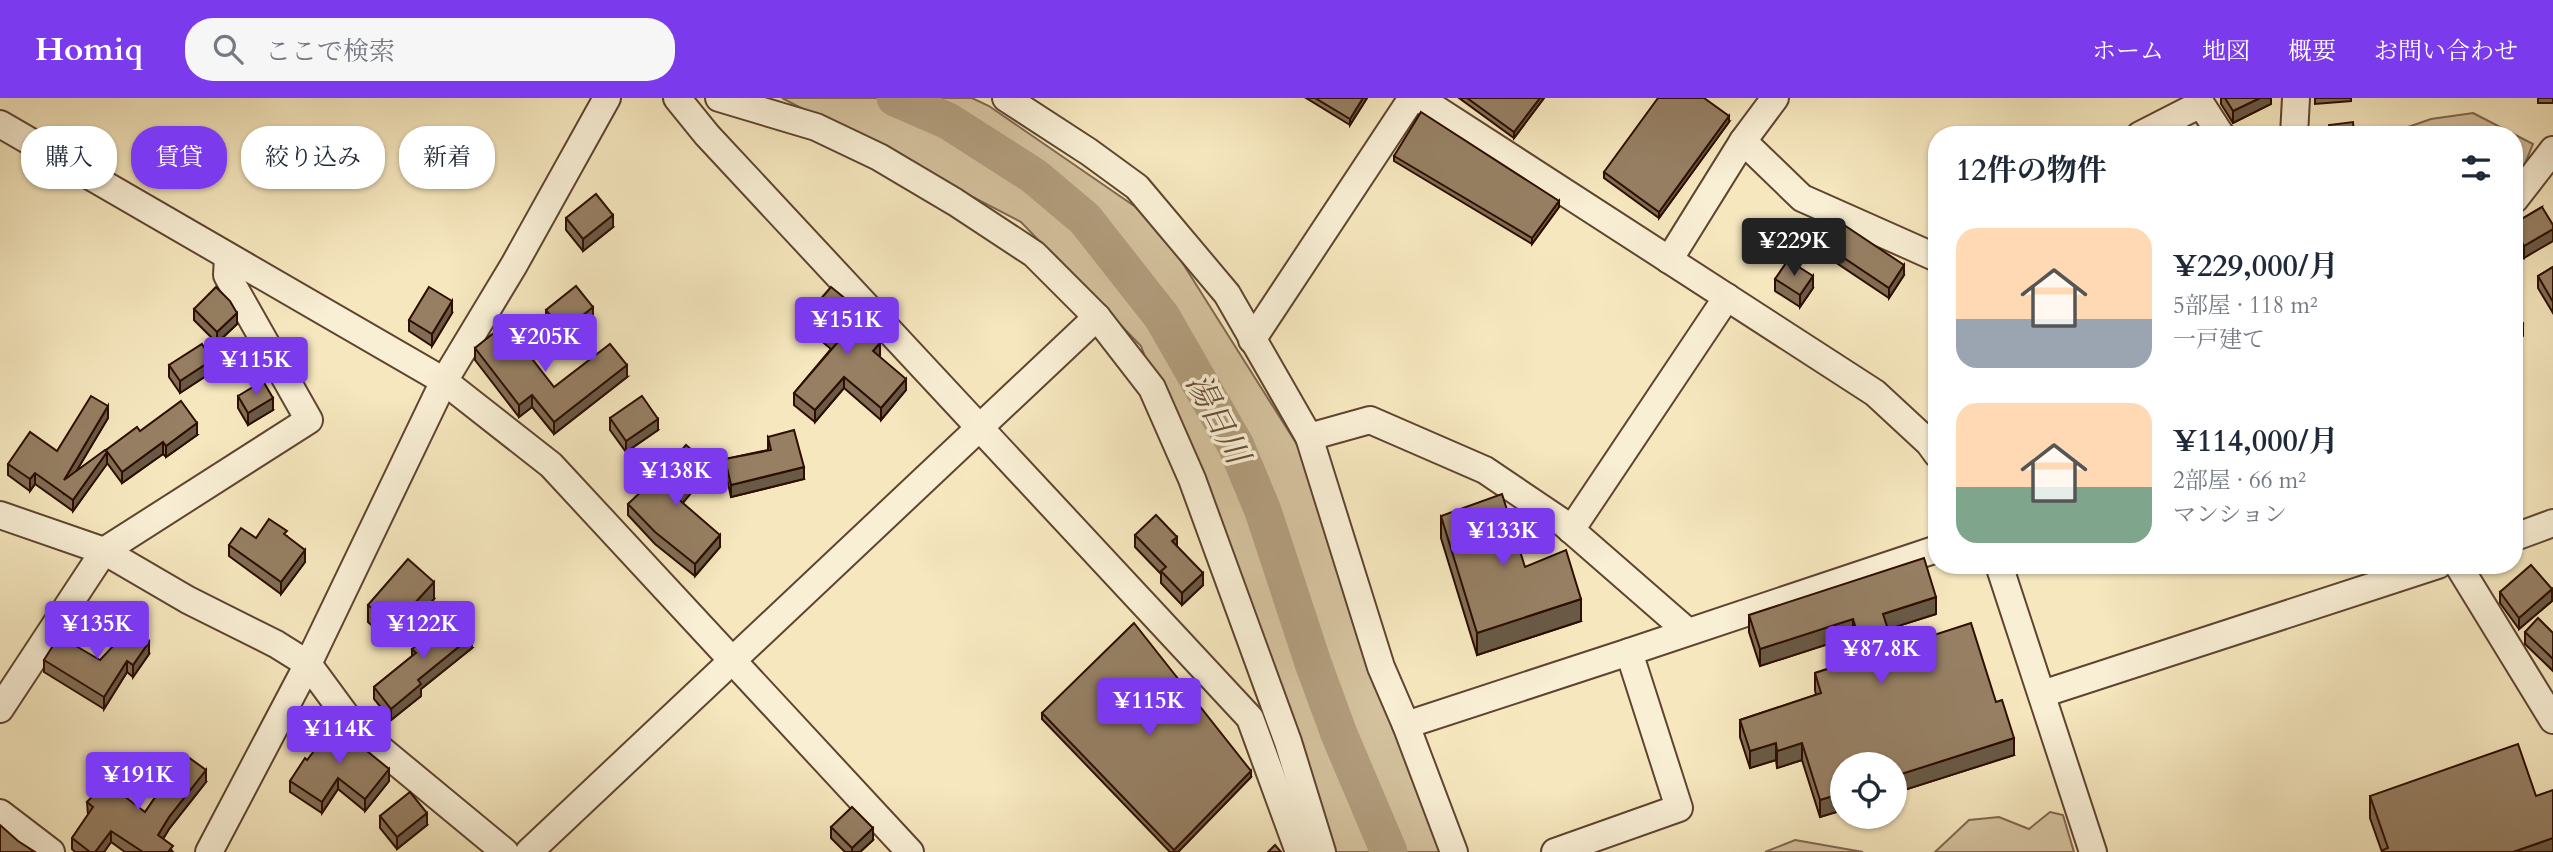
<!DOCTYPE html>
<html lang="ja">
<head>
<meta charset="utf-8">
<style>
	:root { --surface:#fff; --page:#f6f6f7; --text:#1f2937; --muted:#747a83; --accent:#7c3aed }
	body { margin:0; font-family:Cardo,"Noto Serif JP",serif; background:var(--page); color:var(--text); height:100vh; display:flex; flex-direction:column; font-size:26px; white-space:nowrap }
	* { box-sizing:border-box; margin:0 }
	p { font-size:23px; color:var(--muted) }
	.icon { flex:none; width:38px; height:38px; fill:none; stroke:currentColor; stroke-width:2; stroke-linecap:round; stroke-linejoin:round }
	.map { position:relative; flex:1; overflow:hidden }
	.drawer { position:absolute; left:1928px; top:28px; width:595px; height:448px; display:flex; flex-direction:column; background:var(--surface); border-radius:28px; box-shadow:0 2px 5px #0004 }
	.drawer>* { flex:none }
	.guide { position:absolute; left:21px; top:28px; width:665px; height:63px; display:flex; gap:14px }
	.controls { position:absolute; left:1830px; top:654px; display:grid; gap:14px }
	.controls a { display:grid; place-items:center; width:77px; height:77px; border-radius:50%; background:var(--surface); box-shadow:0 2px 5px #0004; font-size:35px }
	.price { position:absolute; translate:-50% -60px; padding:0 16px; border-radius:7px; background:var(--accent); color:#fff; font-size:23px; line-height:46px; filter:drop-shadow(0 2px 4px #0008) }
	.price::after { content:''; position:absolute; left:50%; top:42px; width:21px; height:16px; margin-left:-10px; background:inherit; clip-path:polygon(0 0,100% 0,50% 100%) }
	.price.active { background:#222; color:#fff }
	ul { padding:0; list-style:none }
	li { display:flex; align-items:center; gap:21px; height:175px; padding:0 28px }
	li span { display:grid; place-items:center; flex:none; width:196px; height:140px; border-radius:21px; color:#555 }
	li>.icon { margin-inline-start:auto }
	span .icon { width:84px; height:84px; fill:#fffc; stroke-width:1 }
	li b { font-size:30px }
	h2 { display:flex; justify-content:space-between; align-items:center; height:84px; padding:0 28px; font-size:30px }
	.tag { padding:0 24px; border-radius:28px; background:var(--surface); box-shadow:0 2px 5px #0004; font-size:24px; line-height:63px }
	.tag.active { background:var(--accent); color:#fff }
	header { display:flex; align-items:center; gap:42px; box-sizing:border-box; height:98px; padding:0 35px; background:var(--accent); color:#fff }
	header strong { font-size:33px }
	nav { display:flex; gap:38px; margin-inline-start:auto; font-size:24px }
	.search { width:490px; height:63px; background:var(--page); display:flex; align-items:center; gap:18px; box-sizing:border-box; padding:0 24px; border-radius:28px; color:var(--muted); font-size:26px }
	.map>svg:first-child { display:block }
</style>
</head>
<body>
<header>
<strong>Homiq</strong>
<div class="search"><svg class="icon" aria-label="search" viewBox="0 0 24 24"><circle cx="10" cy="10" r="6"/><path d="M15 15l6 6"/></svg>ここで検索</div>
<nav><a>ホーム</a><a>地図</a><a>概要</a><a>お問い合わせ</a></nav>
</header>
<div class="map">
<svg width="2553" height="754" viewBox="0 0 2553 754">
	<rect width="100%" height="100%" fill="#f6e7be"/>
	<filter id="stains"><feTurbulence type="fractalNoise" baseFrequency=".00286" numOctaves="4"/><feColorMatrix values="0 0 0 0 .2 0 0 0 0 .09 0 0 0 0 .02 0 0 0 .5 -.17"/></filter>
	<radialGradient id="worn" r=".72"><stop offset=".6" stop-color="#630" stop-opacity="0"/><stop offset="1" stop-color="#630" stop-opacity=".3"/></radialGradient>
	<!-- green -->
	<g fill="#d4c29e" stroke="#80684f" stroke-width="2">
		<polygon points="782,0 972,0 989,8 1156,123 1298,348 1446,754 1331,754 1294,666 1141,248 1021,124"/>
		<polygon points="2473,15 2533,46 2515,90 2515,37 2385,37 2431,21"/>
		<polygon points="2050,714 2063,717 2074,754 1935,754 1969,722 1999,719 2029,731"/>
		<polygon points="1795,742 1863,754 1765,754"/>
	</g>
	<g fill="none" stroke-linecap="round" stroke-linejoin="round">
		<!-- river -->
		<polyline stroke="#b29d7d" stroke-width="37" points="895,0 948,23 1034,78 1085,121 1162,219 1236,348 1263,413 1313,565 1339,636 1389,754"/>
		<!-- minor casing -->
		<g stroke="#5f4430" stroke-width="30">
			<g id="minor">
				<polyline points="677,0 707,37 1250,620 1299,754"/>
				<polyline points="719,0 816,29 879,59 955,104 1034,156 1097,219 1152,290 1192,381 1288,644 1322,754"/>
				<polyline points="1006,0 1089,54 1137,89 1227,196 1309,339 1381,569 1406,627 1454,754"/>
				<polyline points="1419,0 1875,295 1929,345 1937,356"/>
				<polyline points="0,26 444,283 551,367 910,754"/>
				<polyline points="2140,37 2201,6 2221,37"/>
				<polyline points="2294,37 2296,0"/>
				<polyline points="1743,43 1802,100 1937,160"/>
				<polyline points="2515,101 2553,52"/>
				<polyline points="1669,162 1743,43 1775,0"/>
				<polyline points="1252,242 1412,0"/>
				<polyline points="1309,339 1370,322 1485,372 1562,424 1687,533"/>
				<polyline points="0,417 104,453 188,502 276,546 308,566 355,630 505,754"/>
				<polyline points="1571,432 1727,199"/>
				<polyline points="2515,439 2553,425"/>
				<polyline points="1999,467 2093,754"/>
				<polyline points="2458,467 2553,622"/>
				<polyline points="2042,596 2438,467"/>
				<polyline points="0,611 104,453 309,322 227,177 228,159"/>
				<polyline points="1406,627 1629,554"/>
				<polyline points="0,715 51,754"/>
				<polyline points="209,754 308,566 444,283 514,167 607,0"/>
				<polyline points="529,754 1097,219"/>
				<polyline points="1555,754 1679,710 1629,554 1937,451"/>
			</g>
		</g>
		<!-- minor -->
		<use href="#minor" stroke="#f9efd5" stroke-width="26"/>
	</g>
	<!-- wall -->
	<g fill="#816d55" stroke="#2d0e00" stroke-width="2">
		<polygon points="1306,0 1367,0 1350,27"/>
		<polygon points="1459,0 1544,0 1514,40"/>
		<polygon points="2221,0 2271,0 2271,6 2233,25 2221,6"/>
		<polygon points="2315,0 2351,0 2351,3 2315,6"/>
		<rect x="2538" y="0" width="15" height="5"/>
		<polygon points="1729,24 1659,120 1604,80 1604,74"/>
		<polygon points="1394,58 1559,109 1532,146 1394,63"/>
		<polygon points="2542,109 2524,160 2515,145 2515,125"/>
		<polygon points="566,120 613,129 583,153 566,132"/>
		<polygon points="1823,146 1904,177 1889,200 1823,156"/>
		<polygon points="2553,169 2553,215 2538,190 2538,178"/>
		<polygon points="1775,181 1813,190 1800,209 1775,193"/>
		<polygon points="194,211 237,226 217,245 194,222"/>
		<polygon points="546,212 593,221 563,245 546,224"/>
		<polygon points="452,215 432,248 409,233 409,222"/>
		<polygon points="806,218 852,218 850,220 880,257 879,258 906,292 881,322 844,290 815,324 794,307 794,295 831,251 806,230"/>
		<polygon points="475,250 554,289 627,279 554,336 532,309 519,319 475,262"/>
		<polygon points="169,267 212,274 180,295 169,279"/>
		<polygon points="238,298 273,312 248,327 238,310"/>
		<polygon points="108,320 76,373 106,353 106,352 140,333 197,337 166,359 163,356 122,385 107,365 73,413 35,386 30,393 8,377 8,366 57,353"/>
		<polygon points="610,320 658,332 626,354 610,332"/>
		<polygon points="768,339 804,381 731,399 725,372 725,361 768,352"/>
		<polygon points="707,376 682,405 720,449 695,478 655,446 628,417 628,406 650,389"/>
		<polygon points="1441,418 1525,469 1581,523 1477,557 1441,440"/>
		<polygon points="1135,437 1177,448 1203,487 1182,507 1161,485 1161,476 1135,449"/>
		<polygon points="287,438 305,464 281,496 229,458 229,447 256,440"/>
		<polygon points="2500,494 2552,503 2519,531 2500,505"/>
		<polygon points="434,501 393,546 368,524 368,507"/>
		<polygon points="1936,516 1888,531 1894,550 2014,657 1895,695 1895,667 1843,667 1843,712 1820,719 1802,662 1777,670 1776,662 1750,670 1740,639 1740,622 1816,597 1815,592 1815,575 1860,560 1853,538 1760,568 1749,534 1749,517"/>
		<polygon points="2525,534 2553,535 2553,573 2525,546"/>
		<polygon points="472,550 421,591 421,598 391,622 374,601 374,589 412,558 412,551"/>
		<polygon points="149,556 133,579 127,574 104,611 44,574 44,562 100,562"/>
		<polygon points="1042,615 1251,679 1178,754 1170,754 1042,621"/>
		<polygon points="358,646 389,683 365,713 338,691 322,715 290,694 290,683 307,662"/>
		<polygon points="206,684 169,731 163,741 173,754 125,754 111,744 104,754 75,754 72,751 72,740 88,717 87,704 145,714 160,692 160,686"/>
		<polygon points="2370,698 2536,698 2553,754 2382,754 2370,720"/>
		<polygon points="380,718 427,727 397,751 380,730"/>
		<polygon points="831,729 873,742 860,754 845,754 831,740"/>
	</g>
	<!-- shaded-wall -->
	<g fill="#695945" stroke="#2d0e00" stroke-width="2">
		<polygon points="1363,0 1367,0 1350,27 1350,21"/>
		<polygon points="1540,0 1544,0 1514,40 1514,34"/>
		<polygon points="2260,0 2271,0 2271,6 2233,25 2233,13"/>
		<polygon points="1729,18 1729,24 1659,120 1659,114"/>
		<polygon points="1559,103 1559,109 1532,146 1532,140"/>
		<polygon points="613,117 613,129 583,153 583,141"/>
		<polygon points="2553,131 2553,143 2524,160 2524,148"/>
		<polygon points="1904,167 1904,177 1889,200 1889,190"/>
		<polygon points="1813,178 1813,190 1800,209 1800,197"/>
		<polygon points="452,203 452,215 432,248 432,236"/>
		<polygon points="852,206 852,218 844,227 844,215"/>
		<polygon points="593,209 593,221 563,245 563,233"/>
		<polygon points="237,215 237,226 217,245 217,234"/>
		<polygon points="2523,226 2523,238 2515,245 2515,234"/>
		<polygon points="880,245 880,257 873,265 873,253"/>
		<polygon points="212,262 212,274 180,295 180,283"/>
		<polygon points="627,267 627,279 554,336 554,324"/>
		<polygon points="844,279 844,290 815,324 815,312"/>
		<polygon points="906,281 906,292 881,322 881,310"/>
		<polygon points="532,297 532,309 519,319 519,307"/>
		<polygon points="273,300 273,312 248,327 248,315"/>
		<polygon points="108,308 108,320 64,394 64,382"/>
		<polygon points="658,321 658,332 626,354 626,343"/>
		<polygon points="197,325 197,337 166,359 166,348"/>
		<polygon points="163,344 163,356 122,385 122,374"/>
		<polygon points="107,354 107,366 73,413 73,402"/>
		<polygon points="707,365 707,376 677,412 677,400"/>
		<polygon points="804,369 804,381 731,399 731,387"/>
		<polygon points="35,375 35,386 30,393 30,381"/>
		<polygon points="720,437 720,449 695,478 695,466"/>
		<polygon points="1177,439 1177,450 1172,443"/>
		<polygon points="305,452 305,464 281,496 281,484"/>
		<polygon points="1203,475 1203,487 1182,507 1182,495"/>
		<polygon points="434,484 434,501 393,546 393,529"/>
		<polygon points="2552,491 2552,503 2519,531 2519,520"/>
		<polygon points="1936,499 1936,516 1883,533 1883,516"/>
		<polygon points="1581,501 1581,523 1477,557 1477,535"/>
		<polygon points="1853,521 1853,538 1760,568 1760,551"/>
		<polygon points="472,538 472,550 421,591 421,598 391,622 391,611 418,582"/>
		<polygon points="149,544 149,556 133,579 133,567"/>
		<polygon points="127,563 127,574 104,611 104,599"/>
		<polygon points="2014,640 2014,657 1895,695 1895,678"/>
		<polygon points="1776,645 1776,662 1750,670 1750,653"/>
		<polygon points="1802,645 1802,662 1777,670 1777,653"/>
		<polygon points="389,671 389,683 365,713 365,701"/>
		<polygon points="206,672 206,684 169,731 158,749 158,737 169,719"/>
		<polygon points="1251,673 1251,679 1178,754 1174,754 1174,752"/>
		<polygon points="338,680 338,691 322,715 322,704"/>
		<polygon points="1843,695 1843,712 1820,719 1820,702"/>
		<polygon points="427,715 427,727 397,751 397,739"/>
		<polygon points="873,730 873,742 860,754 852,754 852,750"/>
		<polygon points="111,733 111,744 104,754 95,754"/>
		<polygon points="2553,740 2553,754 2513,754"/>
	</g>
	<!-- building -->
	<g fill="#967f63" stroke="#2d0e00" stroke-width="2">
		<polygon points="1315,0 1363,0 1350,21"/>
		<polygon points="1467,0 1540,0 1514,34"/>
		<polygon points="1658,0 1704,0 1729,18 1659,114 1604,74"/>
		<polygon points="2225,0 2260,0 2233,13"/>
		<polygon points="1421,14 1559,103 1532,140 1394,58"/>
		<polygon points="2353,24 2354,37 2330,37 2329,27"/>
		<polygon points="596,96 613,117 583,141 566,120"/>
		<polygon points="2542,109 2553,127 2553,131 2524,148 2515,133 2515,125"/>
		<polygon points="1838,123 1904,167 1889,190 1823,146"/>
		<polygon points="1788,162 1813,178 1800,197 1775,181"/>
		<polygon points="2553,169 2553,204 2538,178"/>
		<polygon points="576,188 593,209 563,233 546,212"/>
		<polygon points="216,189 230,203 237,215 217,234 194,211"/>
		<polygon points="429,189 452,203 432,236 409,222"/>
		<polygon points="831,189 852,206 844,215 880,245 873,253 906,281 881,310 844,279 815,312 794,295 837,245 806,218"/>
		<polygon points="2515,218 2523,226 2515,234"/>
		<polygon points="505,226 554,289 610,246 627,267 554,324 532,297 519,307 475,250"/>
		<polygon points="202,246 212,262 180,283 169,267"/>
		<polygon points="263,283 273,300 248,315 238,298"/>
		<polygon points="91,298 108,308 64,382 105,352 107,354 73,402 35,375 30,381 8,366 30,334 57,353"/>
		<polygon points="642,298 658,321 626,343 610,320"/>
		<polygon points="181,303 197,325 166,348 163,344 122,374 106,352 137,329 140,333"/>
		<polygon points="794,332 804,369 731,387 725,361 771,352 768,339"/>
		<polygon points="686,347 707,365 677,400 720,437 695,466 655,434 628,406 648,387 650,389"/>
		<polygon points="1502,396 1525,469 1566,452 1581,501 1477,535 1441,418"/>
		<polygon points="1156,417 1177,439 1172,443 1203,475 1182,495 1161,473 1166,469 1135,437"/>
		<polygon points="269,421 287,433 284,436 305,452 281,484 229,447 241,430 256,440"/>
		<polygon points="1924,460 1936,499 1883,516 1894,550 1971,525 1996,604 2002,602 2014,640 1895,678 1895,667 1843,667 1843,695 1820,702 1802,645 1777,653 1776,645 1750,653 1740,622 1821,595 1815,575 1865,559 1853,521 1760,551 1749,517"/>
		<polygon points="408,461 434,484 393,529 368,507"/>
		<polygon points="2531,467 2552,491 2519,520 2500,494"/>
		<polygon points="455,517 472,538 418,582 421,586 391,611 374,589 416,555 412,551"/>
		<polygon points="2538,520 2553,535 2553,561 2525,534"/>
		<polygon points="1134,525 1251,673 1174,752 1042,615"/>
		<polygon points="131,529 149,544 133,567 127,563 104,599 44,562 59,538 100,562"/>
		<polygon points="338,622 358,641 356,644 389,671 365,701 338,680 322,704 290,683 305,660 307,662"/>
		<polygon points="2518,646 2536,698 2553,692 2553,740 2513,754 2384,754 2383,752 2388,750 2370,698"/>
		<polygon points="184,656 206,672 169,719 158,737 173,748 168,754 143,754 111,733 95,754 90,754 72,740 93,709 87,704 106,684 145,714 163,688 160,686"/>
		<polygon points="410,694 427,715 397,739 380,718"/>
		<polygon points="852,709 873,730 852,750 831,729"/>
		<polygon points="0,727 18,743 35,754 0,754"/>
		<polygon points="1275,747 1281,754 1268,754"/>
	</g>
	<g text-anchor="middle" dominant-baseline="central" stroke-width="7" stroke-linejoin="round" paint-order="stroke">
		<!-- water labels -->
		<g font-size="32" font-style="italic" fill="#694e38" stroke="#f9efd5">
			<text transform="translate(1217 321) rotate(62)">湯日川</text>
		</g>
	</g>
	<rect width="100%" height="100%" filter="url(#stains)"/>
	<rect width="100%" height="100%" fill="url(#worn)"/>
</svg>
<div class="controls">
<a><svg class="icon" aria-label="locate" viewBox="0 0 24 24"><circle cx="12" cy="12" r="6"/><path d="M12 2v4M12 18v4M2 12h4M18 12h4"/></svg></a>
</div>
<b class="price active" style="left:1794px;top:180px">¥229K</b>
<b class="price" style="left:847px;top:259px">¥151K</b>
<b class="price" style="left:545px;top:276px">¥205K</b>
<b class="price" style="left:256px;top:299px">¥115K</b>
<b class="price" style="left:676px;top:410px">¥138K</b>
<b class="price" style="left:1503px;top:470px">¥133K</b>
<b class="price" style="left:97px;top:563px">¥135K</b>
<b class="price" style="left:423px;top:563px">¥122K</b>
<b class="price" style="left:1881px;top:588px">¥87.8K</b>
<b class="price" style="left:1149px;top:640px">¥115K</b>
<b class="price" style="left:339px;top:668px">¥114K</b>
<b class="price" style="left:138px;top:714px">¥191K</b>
<div class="guide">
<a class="tag">購入</a>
<a class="tag active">賃貸</a>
<a class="tag">絞り込み</a>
<a class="tag">新着</a>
</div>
<section class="drawer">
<h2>12件の物件<svg class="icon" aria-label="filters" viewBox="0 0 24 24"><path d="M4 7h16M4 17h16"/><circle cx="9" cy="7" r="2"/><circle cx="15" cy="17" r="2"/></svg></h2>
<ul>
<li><span style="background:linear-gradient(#ffd9b3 65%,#9aa5b1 0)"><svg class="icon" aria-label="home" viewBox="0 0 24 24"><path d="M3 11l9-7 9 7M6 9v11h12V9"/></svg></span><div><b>¥229,000/月</b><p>5部屋 · 118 m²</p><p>一戸建て</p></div></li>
<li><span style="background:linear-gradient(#ffd9b3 60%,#7fa58c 0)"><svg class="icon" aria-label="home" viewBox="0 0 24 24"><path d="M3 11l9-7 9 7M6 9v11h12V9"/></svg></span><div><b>¥114,000/月</b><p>2部屋 · 66 m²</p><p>マンション</p></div></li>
</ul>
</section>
</div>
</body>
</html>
